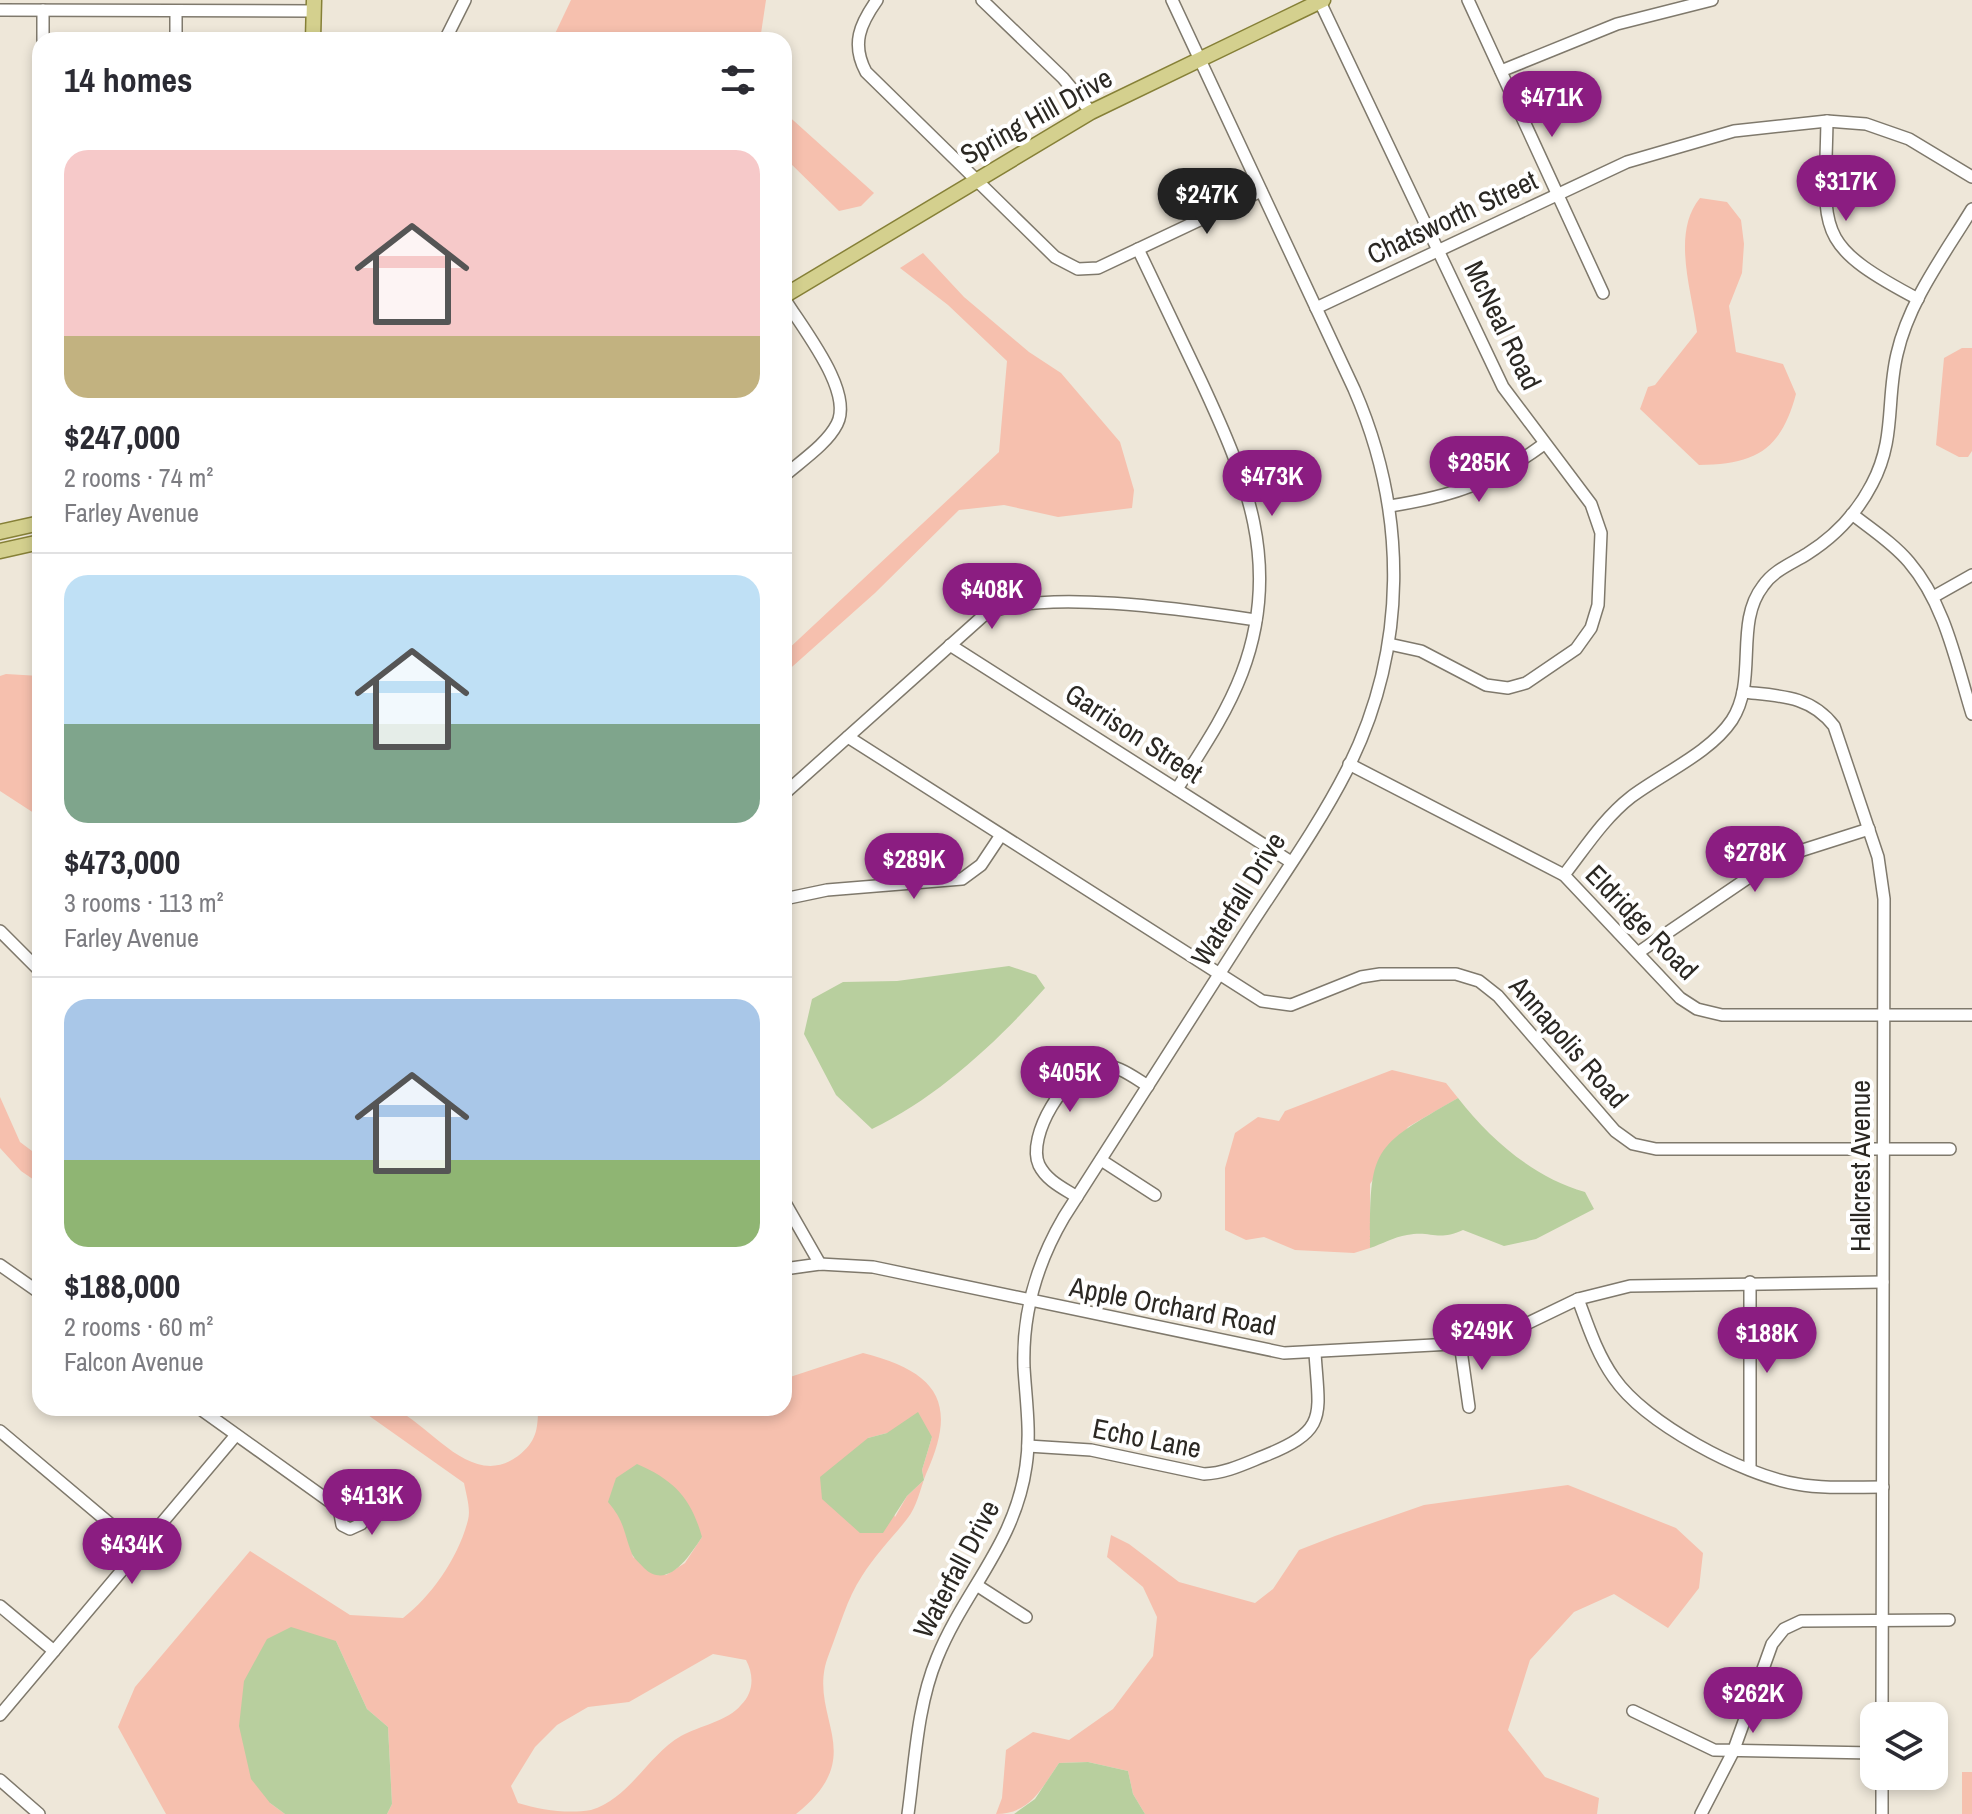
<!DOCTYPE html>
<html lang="en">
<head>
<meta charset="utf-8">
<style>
	:root { --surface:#fff; --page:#f2f2f3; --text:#2b2b33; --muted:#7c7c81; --line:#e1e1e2; --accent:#8b1d81 }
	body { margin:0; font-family:"Archivo Narrow",sans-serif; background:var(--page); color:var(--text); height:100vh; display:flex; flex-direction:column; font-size:30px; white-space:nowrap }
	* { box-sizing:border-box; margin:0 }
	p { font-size:26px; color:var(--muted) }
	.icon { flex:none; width:44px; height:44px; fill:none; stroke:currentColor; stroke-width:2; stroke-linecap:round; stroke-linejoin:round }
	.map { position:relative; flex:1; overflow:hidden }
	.sheet { position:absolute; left:32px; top:32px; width:760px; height:1384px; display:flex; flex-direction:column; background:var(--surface); border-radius:24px; box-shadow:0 4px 12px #0003 }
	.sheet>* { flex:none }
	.controls { position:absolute; left:1860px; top:1702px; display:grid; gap:16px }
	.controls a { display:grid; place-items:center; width:88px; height:88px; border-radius:16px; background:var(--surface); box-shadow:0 4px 12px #0003; font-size:40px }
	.price { position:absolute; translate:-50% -68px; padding:0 18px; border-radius:28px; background:var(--accent); color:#fff; font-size:26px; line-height:52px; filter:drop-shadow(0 2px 4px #0008) }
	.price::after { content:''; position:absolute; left:50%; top:48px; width:24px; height:18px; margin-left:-12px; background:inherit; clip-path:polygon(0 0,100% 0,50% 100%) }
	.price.current { background:#222; color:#fff }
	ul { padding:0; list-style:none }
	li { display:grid; align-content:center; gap:16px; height:424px; padding:0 32px }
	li+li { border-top:2px solid var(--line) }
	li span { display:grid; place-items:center; height:248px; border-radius:24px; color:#555 }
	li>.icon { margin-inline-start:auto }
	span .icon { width:144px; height:144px; fill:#fffc; stroke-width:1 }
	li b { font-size:34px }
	h2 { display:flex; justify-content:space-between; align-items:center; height:96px; padding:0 32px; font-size:34px }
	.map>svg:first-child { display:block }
</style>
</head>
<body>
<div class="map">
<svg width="1972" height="1814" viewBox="0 0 1972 1814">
	<rect width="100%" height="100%" fill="#eee7d9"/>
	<!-- green -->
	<g fill="#f6c0ae" fill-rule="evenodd">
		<polygon points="571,0 766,0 760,40 552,40"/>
		<polygon points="784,112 874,193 861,206 839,211 784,157"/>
		<path d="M1700,198L1727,202L1741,220L1744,244L1742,273L1729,306L1736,352L1783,364L1796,394C1781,450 1756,464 1699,465L1640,409L1648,387L1655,385L1697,332C1692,291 1671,233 1700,198Z"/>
		<polygon points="923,253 964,297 1029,352 1061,373 1120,442 1134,490 1132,508 1058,517 1004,505 959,510 875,593 784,674 784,653 999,452 1007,361 948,305 900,268"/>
		<polygon points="1962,348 1972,348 1972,451 1968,457 1959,457 1936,445 1944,358"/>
		<polygon points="6,674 40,676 40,817 0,791 0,676"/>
		<polygon points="1392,1070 1446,1083 1458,1098 1408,1127 1370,1184 1370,1248 1354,1253 1295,1250 1264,1237 1246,1240 1225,1230 1225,1168 1235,1133 1258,1117 1279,1121 1285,1111"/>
		<polygon points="0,1097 20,1142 40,1157 40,1184 21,1171 0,1148"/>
		<path d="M863,1353C937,1372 959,1402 926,1474C920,1489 917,1507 907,1519C893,1537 875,1555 862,1576C847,1598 839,1629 829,1654C804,1716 873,1753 796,1814H387L392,1804L388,1727L367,1709L336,1641L270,1803L285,1814H166L118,1727L135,1687L250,1551L350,1615L403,1618C432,1596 459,1556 468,1520C471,1509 466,1494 464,1483L358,1408C369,1408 386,1405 395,1409C433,1427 472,1490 518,1456C536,1442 538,1430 538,1408H784V1379ZM887,1433L932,1437L922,1470L924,1480L907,1496L895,1517L868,1438ZM624,1521L702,1537L685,1563L666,1575L633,1557ZM713,1654L746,1660C754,1675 754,1692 741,1705C728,1721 699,1726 681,1736C649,1754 629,1799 591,1810C567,1814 541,1810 518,1803L511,1786L535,1747L557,1725L588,1707L629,1702Z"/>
		<path d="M1568,1485L1676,1528L1703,1553L1699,1588L1668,1628L1614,1594L1574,1612L1530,1660L1508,1730L1545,1777L1599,1798L1597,1814H1145L1133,1794L1128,1771L1088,1762L1059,1763C1042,1788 1030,1814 996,1814L1002,1798L1006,1750L1033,1732L1069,1740L1113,1709L1153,1656L1157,1617L1143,1587L1107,1557L1111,1535L1129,1544L1179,1582L1255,1603L1273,1589L1299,1550L1335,1536L1424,1505Z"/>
		<rect x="1962" y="1772" width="10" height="42"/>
	</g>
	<!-- water -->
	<g fill="#b8cf9e">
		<path d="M1009,966L1036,975L1045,988C997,1042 938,1097 872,1129L836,1095L804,1034L812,999L843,982L897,981Z"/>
		<path d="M1458,1098C1491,1140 1533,1177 1585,1192L1594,1209L1536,1239L1504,1246L1463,1230C1436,1242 1432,1230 1407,1235C1394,1237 1382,1244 1370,1248C1370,1147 1371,1148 1458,1098Z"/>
		<polygon points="918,1412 932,1437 922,1470 924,1480 907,1496 883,1533 860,1533 822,1499 820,1477 868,1438 887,1433"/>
		<path d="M637,1464C674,1480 691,1498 702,1537C690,1555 668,1591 644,1568C640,1563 634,1559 632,1554C623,1531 625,1522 608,1502L616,1478Z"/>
		<polygon points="291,1627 336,1641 367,1709 388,1727 392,1804 387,1814 285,1814 270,1803 251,1779 239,1726 244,1681 267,1639"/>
		<polygon points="1088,1762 1128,1771 1133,1794 1145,1814 1014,1814 1035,1799 1059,1763"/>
	</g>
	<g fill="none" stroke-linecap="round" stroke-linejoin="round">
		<!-- minor casing -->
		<g stroke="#7f796c" stroke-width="14">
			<g id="minor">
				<path d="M877,0C860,24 851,44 866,72L1055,257L1078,269L1098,268L1261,191"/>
				<polyline points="982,0 1063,78 1091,112"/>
				<polyline points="1468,0 1603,293"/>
				<polyline points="1320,2 1503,387 1591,504 1601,533 1598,605 1591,628 1576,649 1526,683 1508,688 1486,685 1421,651 1389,644"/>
				<polyline points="0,10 313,11"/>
				<polyline points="43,40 43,10"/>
				<polyline points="176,40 176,11"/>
				<polyline points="445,40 465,0"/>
				<polyline points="1501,71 1617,24 1712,0"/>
				<path d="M1827,121C1825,232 1812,243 1918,299"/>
				<path d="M1138,249C1159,293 1180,337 1201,381C1246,478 1283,565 1242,673C1226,715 1201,751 1177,789"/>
				<path d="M784,298C802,328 854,391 837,424C827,444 801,461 784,476"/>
				<polyline points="1316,308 1627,162 1734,131 1827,121 1866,124 1909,139 1972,177"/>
				<path d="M1390,506C1454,496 1491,483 1544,444"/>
				<path d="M1852,514C1871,529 1893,543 1909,562C1945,604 1956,662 1972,714"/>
				<polyline points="1933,597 1972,575"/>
				<polyline points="950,645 1291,862"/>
				<path d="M1743,692C1779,696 1810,695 1834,726L1878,857L1884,899L1882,1716"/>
				<polyline points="848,737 1262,1001 1291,1005 1361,977 1380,974 1456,974 1479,981 1498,996 1615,1131 1633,1144 1656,1149 1950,1149"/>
				<polyline points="1349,764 1564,875 1680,998 1697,1009 1722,1015 1972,1015"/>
				<path d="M784,794L983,616C1033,586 1196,611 1256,620"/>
				<path d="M1564,875C1585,848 1604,818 1631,797C1663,773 1710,753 1732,720C1758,680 1734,623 1763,586C1774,570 1791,564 1807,554C1834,537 1857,513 1872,484C1896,439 1886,400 1897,354C1909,301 1944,255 1972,209"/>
				<polyline points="784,899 827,890 962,879 981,865 1001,835"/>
				<polyline points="0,931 40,971"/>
				<polyline points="1639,952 1764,867 1803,850 1869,829"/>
				<polyline points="1101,1160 1155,1195"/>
				<path d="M1077,1197C1063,1188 1047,1181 1039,1165C1026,1136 1066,1071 1097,1066C1116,1063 1132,1076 1148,1086"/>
				<polyline points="784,1201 820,1264"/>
				<polyline points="0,1265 40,1293"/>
				<polyline points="784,1269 820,1264 873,1267 1284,1353 1452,1344 1480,1339 1524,1325 1578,1299 1630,1286 1883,1282"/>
				<path d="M1578,1299C1588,1326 1597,1354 1614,1378C1645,1423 1742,1475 1797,1484C1825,1489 1854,1487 1883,1487"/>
				<polyline points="1460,1343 1469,1407"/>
				<polyline points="199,1408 336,1506 359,1509 361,1524 350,1529 342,1525 339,1508"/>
				<polyline points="0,1431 140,1549"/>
				<path d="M1028,1446L1091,1450L1204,1474C1226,1473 1244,1464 1264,1456C1329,1430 1319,1416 1315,1353"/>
				<polyline points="1750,1468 1750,1282"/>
				<polyline points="978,1586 1026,1617"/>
				<polyline points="0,1606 54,1651"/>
				<polyline points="1633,1711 1714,1750 1874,1753"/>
				<polyline points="0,1715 236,1435"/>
				<polyline points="0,1780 39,1814"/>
				<path d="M908,1814C915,1763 917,1706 937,1658C965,1589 1015,1544 1026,1466C1031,1433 1026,1401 1024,1368C1022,1314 1037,1263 1064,1217C1123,1125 1182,1033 1241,940C1276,885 1317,829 1347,770C1408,649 1408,513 1354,389L1172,0"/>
				<polyline points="1701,1814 1733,1752 1772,1644 1784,1629 1801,1621 1949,1620"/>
				<polyline points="1882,1814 1882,1776"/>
			</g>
		</g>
		<!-- major casing -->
		<g stroke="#868037" stroke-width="17">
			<g id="major">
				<polyline points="313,40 314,0"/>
				<polyline points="784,296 1091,112 1323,0"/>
				<polyline points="0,532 40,523"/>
				<polyline points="0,551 40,542"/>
			</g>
		</g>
		<!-- minor -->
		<use href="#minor" stroke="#fff" stroke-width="11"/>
		<!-- major -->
		<use href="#major" stroke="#d4d08e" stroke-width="14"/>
	</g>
	<g text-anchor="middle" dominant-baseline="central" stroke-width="8" stroke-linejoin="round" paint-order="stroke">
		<!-- street labels -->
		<g font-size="28" fill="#2b2823" stroke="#fff">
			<text transform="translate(1036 116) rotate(-29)">Spring Hill Drive</text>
			<text transform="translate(1452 217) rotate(-25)">Chatsworth Street</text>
			<text transform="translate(1503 325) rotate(64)">McNeal Road</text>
			<text transform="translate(1134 733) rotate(33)">Garrison Street</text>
			<text transform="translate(1238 899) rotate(-58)">Waterfall Drive</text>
			<text transform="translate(1642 922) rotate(46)">Eldridge Road</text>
			<text transform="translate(1569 1042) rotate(49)">Annapolis Road</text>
			<text transform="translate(1860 1166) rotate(-90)">Hallcrest Avenue</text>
			<text transform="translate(1173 1306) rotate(11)">Apple Orchard Road</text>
			<text transform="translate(1147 1438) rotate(11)">Echo Lane</text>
			<text transform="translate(956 1569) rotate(-62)">Waterfall Drive</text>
		</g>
	</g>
</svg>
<div class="controls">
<a><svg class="icon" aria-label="layers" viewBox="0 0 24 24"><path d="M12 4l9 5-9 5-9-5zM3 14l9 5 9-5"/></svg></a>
</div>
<b class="price" style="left:1552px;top:139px">$471K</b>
<b class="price" style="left:1846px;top:223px">$317K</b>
<b class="price current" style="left:1207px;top:236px">$247K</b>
<b class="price" style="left:1479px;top:504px">$285K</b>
<b class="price" style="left:1272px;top:518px">$473K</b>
<b class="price" style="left:992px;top:631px">$408K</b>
<b class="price" style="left:1755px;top:894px">$278K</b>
<b class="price" style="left:914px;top:901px">$289K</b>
<b class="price" style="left:1070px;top:1114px">$405K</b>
<b class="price" style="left:1482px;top:1372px">$249K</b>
<b class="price" style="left:1767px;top:1375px">$188K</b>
<b class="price" style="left:372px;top:1537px">$413K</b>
<b class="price" style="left:132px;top:1586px">$434K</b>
<b class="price" style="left:1753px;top:1735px">$262K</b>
<section class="sheet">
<h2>14 homes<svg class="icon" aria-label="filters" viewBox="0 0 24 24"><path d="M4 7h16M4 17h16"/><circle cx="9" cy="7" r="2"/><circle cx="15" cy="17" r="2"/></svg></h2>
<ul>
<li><span style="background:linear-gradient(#f6c9c9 75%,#c2b280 0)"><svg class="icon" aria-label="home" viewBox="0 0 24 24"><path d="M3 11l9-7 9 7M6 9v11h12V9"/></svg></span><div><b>$247,000</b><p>2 rooms · 74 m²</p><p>Farley Avenue</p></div></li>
<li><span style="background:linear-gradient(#bfe0f5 60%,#7fa58c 0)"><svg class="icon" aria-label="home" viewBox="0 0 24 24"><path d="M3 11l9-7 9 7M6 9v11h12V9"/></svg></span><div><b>$473,000</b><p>3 rooms · 113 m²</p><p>Farley Avenue</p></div></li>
<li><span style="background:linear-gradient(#a9c7e8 65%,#8fb573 0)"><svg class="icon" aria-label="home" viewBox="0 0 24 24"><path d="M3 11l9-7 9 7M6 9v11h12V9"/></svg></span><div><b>$188,000</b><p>2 rooms · 60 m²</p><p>Falcon Avenue</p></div></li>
</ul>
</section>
</div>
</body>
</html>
